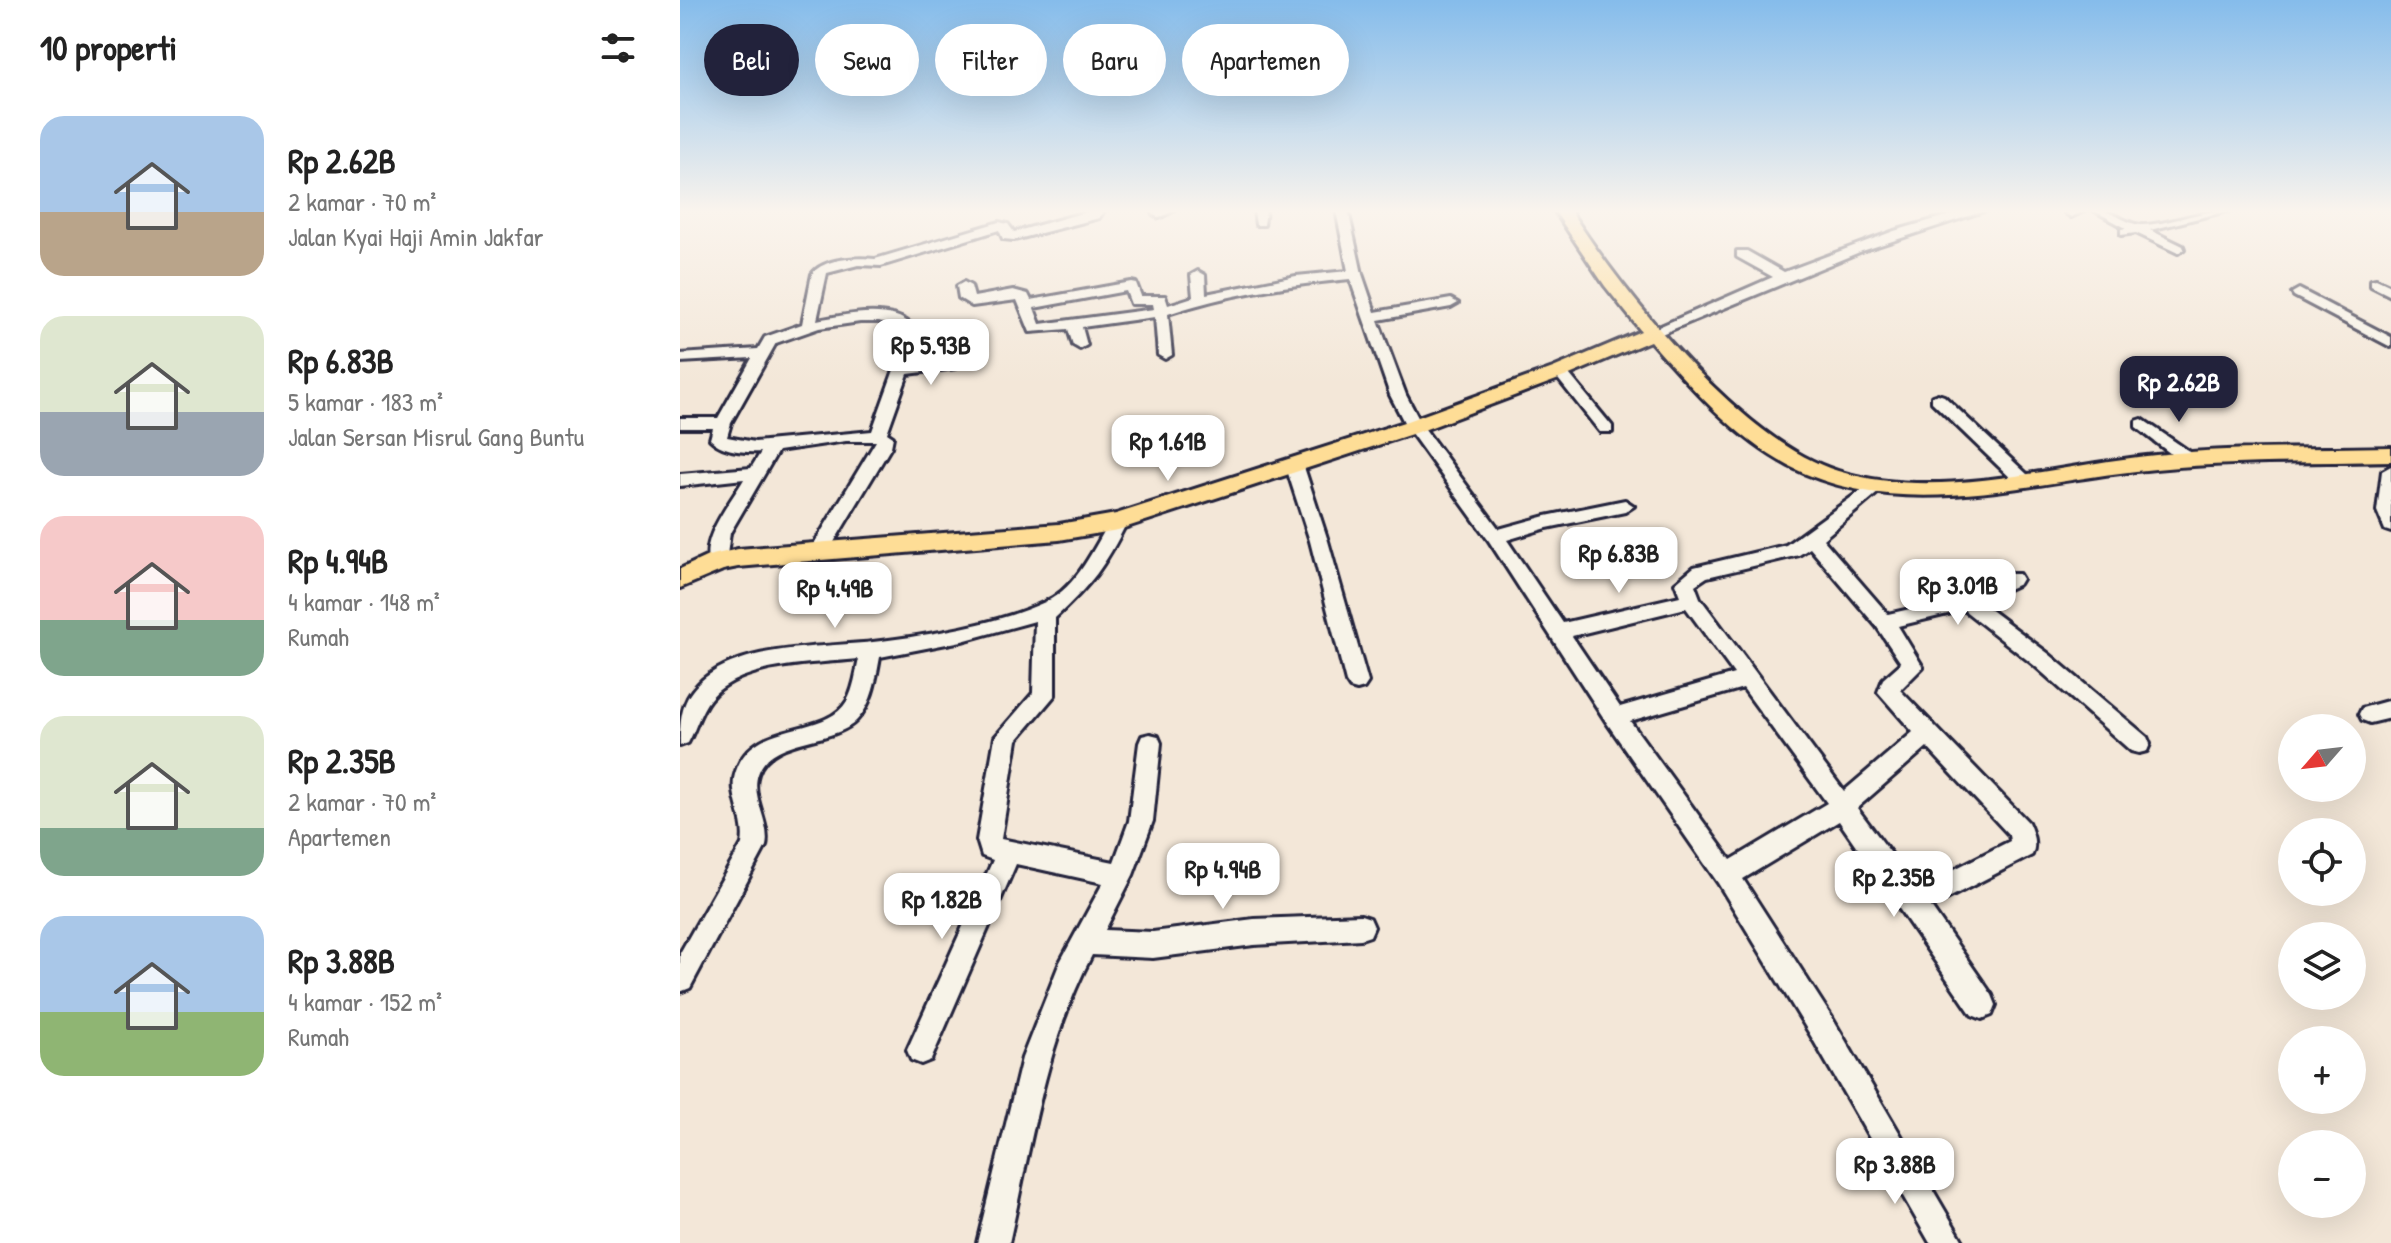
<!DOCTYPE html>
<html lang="id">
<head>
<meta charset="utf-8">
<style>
	:root { --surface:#fff; --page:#f2f2f2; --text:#222; --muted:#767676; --accent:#22223b }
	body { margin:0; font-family:"Patrick Hand",sans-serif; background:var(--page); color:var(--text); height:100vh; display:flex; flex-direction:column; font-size:30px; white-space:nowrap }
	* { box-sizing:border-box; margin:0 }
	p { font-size:26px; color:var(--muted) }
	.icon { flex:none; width:44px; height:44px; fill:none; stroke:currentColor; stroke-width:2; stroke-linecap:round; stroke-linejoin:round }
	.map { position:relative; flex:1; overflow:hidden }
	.sheet { display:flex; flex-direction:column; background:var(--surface); width:680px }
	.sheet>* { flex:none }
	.hud { position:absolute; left:24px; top:24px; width:760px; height:72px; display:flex; gap:16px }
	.needle { width:52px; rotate:242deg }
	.tools { position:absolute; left:1598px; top:714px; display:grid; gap:16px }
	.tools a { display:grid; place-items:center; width:88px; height:88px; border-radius:50%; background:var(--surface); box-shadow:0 8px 32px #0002; font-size:40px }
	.price { position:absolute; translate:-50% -68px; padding:0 18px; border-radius:16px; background:#fff; color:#222; font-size:26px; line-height:52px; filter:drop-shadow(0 2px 4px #0008) }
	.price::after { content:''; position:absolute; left:50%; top:48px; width:24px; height:18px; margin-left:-12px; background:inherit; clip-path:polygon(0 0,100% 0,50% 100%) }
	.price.active { background:var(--accent); color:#fff }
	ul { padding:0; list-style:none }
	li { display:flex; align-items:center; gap:24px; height:200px; padding:0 40px }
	li span { display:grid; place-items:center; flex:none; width:224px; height:160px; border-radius:24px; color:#555 }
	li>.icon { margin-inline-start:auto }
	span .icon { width:96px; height:96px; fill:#fffc; stroke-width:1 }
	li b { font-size:34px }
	h2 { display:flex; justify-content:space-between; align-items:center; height:96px; padding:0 40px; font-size:34px }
	.chip { padding:0 28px; border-radius:36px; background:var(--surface); box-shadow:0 8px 32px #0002; font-size:28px; line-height:72px }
	.chip.active { background:var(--accent); color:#fff }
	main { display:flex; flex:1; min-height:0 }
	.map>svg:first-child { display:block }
</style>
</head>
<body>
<main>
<section class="sheet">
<h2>10 properti<svg class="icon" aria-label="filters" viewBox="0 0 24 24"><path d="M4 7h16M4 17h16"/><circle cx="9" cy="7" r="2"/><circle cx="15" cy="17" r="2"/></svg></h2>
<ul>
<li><span style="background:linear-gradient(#a9c7e8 60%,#b9a48a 0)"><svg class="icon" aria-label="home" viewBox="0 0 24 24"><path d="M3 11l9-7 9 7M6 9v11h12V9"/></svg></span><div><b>Rp 2.62B</b><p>2 kamar · 70 m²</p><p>Jalan Kyai Haji Amin Jakfar</p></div></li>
<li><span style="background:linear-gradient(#dfe7d0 60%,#9aa5b1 0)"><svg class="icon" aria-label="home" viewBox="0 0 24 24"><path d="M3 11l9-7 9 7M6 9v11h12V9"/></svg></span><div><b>Rp 6.83B</b><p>5 kamar · 183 m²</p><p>Jalan Sersan Misrul Gang Buntu</p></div></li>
<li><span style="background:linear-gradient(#f6c9c9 65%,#7fa58c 0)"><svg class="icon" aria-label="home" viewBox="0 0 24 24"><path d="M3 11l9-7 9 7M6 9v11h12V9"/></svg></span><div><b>Rp 4.94B</b><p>4 kamar · 148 m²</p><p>Rumah</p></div></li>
<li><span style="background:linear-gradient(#dfe7d0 70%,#7fa58c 0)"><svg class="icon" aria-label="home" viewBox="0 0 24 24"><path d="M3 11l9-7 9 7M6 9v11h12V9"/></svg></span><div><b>Rp 2.35B</b><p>2 kamar · 70 m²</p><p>Apartemen</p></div></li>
<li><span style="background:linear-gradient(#a9c7e8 60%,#8fb573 0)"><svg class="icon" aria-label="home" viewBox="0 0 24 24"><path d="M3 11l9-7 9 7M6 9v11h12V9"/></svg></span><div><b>Rp 3.88B</b><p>4 kamar · 152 m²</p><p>Rumah</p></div></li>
</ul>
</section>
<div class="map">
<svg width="1711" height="1243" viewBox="0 0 1711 1243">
	<rect width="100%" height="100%" fill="#f3e7d8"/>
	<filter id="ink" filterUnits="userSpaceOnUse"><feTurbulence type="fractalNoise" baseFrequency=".0125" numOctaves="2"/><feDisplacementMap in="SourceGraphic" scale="16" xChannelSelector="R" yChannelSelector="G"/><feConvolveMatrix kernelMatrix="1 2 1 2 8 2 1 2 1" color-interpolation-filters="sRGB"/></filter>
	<g filter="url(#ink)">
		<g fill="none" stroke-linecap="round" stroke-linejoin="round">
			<!-- minor casing -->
			<g stroke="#22223b" stroke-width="6">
				<g id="minor">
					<path d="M413,210H425L419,218L334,240L323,239L319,230L201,266L178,265L147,273L137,320C166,315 210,304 233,326L231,365L275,358L283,363L275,368L228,374L207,433L213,437L211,447L145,557H131L129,552L196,441H166L98,451L50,533L46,562L37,569L30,567C18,540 51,502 64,479L0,486V474L71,468L81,452C64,453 42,451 30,439L33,428H0V418H38L72,358L0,362V354L78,349L85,337L122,324L132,274C144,258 177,257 195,259L319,222L328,224L334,232ZM180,322H199L219,328L215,367L192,431L75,442L47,437L51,423L96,343L139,328Z"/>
					<polygon points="478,210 495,210 479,218 473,214"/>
					<polygon points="574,210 586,210 584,225 576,225"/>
					<path d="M656,210H668L682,274L695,312L771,299L778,303L771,307L698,320L726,395L742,425L819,529L866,516L945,500L954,506L945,512L867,528L827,540L883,623L1000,596L995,583L1014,567L1106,545L1194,481L1200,483L1203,487L1200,491L1143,539L1208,614L1269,600L1325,574H1339L1342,579L1339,584L1300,602L1369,654L1467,737L1470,744L1467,751L1459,753L1451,751L1355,666L1284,610L1218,626L1243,667L1220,690L1348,822C1353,833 1357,844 1352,855L1251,907L1312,995L1316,1005L1312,1015L1302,1019L1292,1015L1159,821L1063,879L1151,1016L1284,1243H1250L1131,1036L1038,883L927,723L809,541L726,426L710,395L670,279C608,285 547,294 488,314L492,355L485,359L478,355L475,317L402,327L407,345L400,349L393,345L388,329L350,332L337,300L292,306L279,298L277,286L284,282L291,286L294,297L333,290L348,294L351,300L451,282L456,283L461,296H485L488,305L513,297L511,275L518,271L525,275L526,294L616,276L668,271ZM446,291L451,304H473L474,309L360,324L354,308ZM1130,548L1197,627L1221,663L1203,679L1198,692L1233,732L1164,791L1020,598L1015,585L1027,577L1119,555ZM1006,608L1054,674L940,707L892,636ZM1063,688L1147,803L1051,860L950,721ZM1247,747L1329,835L1330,841L1237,888L1177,808Z"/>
					<polygon points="1287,210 1307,210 1182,251 979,335 969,335 967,332 1093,277 1057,257 1057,251 1067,251 1104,272 1214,231"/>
					<polygon points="1388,210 1406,210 1391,217 1385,213"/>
					<path d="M1413,210C1434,210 1447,225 1462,225C1488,225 1519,210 1551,210L1470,230L1503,246L1504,249L1498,253L1456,233L1441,235V229L1446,228Z"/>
					<polygon points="1696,279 1711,286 1711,296 1691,286 1691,280"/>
					<polygon points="1619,289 1711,337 1711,347 1614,296 1612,293"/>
					<polygon points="880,367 885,369 932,426 932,432 920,432 875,375 875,369"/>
					<polygon points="1258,394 1264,396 1349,476 1352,480 1349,484 1337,484 1252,402 1252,396"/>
					<polygon points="1462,419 1516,456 1518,460 1516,464 1504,464 1456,427 1456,421"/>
					<polygon points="615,462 624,467 648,541 688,682 684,688 677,690 670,688 666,682 630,541 606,467"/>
					<polygon points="1711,466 1711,532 1705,530 1697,511 1702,471"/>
					<path d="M438,516L447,522C424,568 412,583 375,618V695L337,740L321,839L434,862L449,821L459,743L462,736L470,734L478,736L481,743L473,821L453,875L425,930L473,932L574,919L681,915L690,918L694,927L690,936L681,939L574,945L473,958L412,955C365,1044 351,1146 329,1243H297L342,1058L380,962L423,883L336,864L251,1060L241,1064L231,1060L227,1050L313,860L302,856L297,840L315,737L353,693L355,621L282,641L200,657C196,678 193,703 177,720C153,746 91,735 78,774C70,797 91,822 86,846L10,988L0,992V953L62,844C67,819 47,795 56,771C74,717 144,739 167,701C174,689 176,672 179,659C135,664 60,662 30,699C20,711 16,729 8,743L0,746C0,723 0,702 18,684C57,644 141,648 193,642C244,636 318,624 365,602C398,587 414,547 432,518Z"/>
					<polygon points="1711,700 1711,718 1690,723 1682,720 1679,714 1682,708"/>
				</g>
			</g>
			<!-- major casing -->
			<g stroke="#22223b" stroke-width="6">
				<path id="major" d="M874,210H890C943,293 1062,442 1158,471C1260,502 1373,465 1476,455C1553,447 1633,449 1711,447V461C1626,463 1540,461 1456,471C1341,484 1218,522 1109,466C1055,438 1010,386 970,341L887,376L741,431L438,530L379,540L58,567L43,570L0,588V569L28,556L58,549L379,524L436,514L727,421L873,368L961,331L925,286Z"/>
			</g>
			<!-- minor -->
			<use href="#minor" fill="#f7f3e8" fill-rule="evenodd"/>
			<!-- major -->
			<use href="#major" fill="#fedd96" fill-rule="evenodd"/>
		</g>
	</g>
	<!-- sky -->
	<linearGradient id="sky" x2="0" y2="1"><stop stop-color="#85bceb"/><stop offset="0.55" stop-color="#faf4ed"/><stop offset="1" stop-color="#faf4ed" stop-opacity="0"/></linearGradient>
	<rect width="1711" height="384" fill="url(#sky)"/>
</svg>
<div class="tools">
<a><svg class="needle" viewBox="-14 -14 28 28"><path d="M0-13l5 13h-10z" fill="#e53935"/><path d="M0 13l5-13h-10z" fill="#767676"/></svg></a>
<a><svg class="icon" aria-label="locate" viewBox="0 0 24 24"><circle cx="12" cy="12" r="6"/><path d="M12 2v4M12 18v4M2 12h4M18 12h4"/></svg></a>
<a><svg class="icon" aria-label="layers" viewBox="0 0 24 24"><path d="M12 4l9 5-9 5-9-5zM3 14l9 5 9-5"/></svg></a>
<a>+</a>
<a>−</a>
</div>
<b class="price" style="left:251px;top:387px">Rp 5.93B</b>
<b class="price active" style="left:1499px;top:424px">Rp 2.62B</b>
<b class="price" style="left:488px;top:483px">Rp 1.61B</b>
<b class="price" style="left:939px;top:595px">Rp 6.83B</b>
<b class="price" style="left:1278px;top:627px">Rp 3.01B</b>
<b class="price" style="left:155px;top:630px">Rp 4.49B</b>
<b class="price" style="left:543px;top:911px">Rp 4.94B</b>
<b class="price" style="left:1214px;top:919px">Rp 2.35B</b>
<b class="price" style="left:262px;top:941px">Rp 1.82B</b>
<b class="price" style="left:1215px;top:1206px">Rp 3.88B</b>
<div class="hud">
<a class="chip active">Beli</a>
<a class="chip">Sewa</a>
<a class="chip">Filter</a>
<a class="chip">Baru</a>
<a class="chip">Apartemen</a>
</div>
</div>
</main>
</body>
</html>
